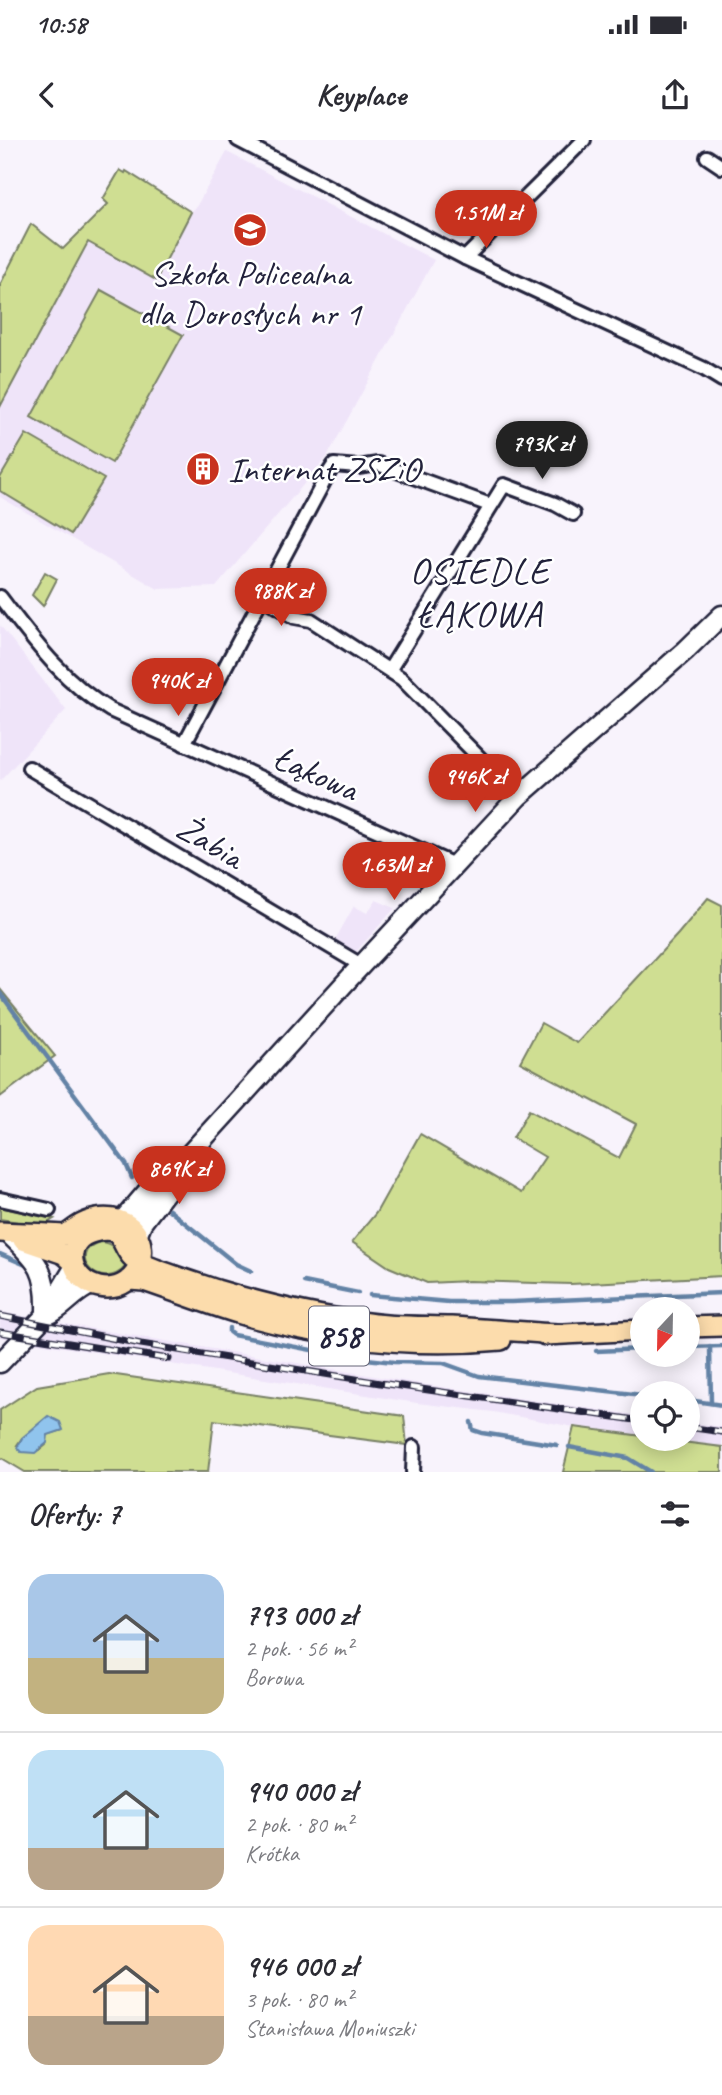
<!DOCTYPE html>
<html lang="pl">
<head>
<meta charset="utf-8">
<style>
	:root { --surface:#fff; --page:#f7f7f7; --text:#2b2b33; --muted:#7c7c81; --line:#e1e1e2; --accent:#c8321e }
	body { margin:0; font-family:Caveat,sans-serif; background:var(--page); color:var(--text); height:100vh; display:flex; flex-direction:column; font-size:26px; white-space:nowrap }
	* { box-sizing:border-box; margin:0 }
	p { font-size:23px; color:var(--muted) }
	.icon { flex:none; width:38px; height:38px; fill:none; stroke:currentColor; stroke-width:2; stroke-linecap:round; stroke-linejoin:round }
	.map { position:relative; height:1332px; overflow:hidden }
	.panel { display:flex; flex-direction:column; background:var(--surface); flex:1 }
	.panel>* { flex:none }
	.needle { width:46px; rotate:202deg }
	.fabs { position:absolute; left:630px; top:1157px; display:grid; gap:14px }
	.fabs a { display:grid; place-items:center; width:70px; height:70px; border-radius:50%; background:var(--surface); box-shadow:0 4px 18px #0003; font-size:35px }
	.price { position:absolute; translate:-50% -60px; padding:0 16px; border-radius:24px; background:var(--accent); color:#fff; font-size:23px; line-height:46px; filter:drop-shadow(0 2px 4px #0008) }
	.price::after { content:''; position:absolute; left:50%; top:42px; width:21px; height:16px; margin-left:-10px; background:inherit; clip-path:polygon(0 0,100% 0,50% 100%) }
	.price.active { background:#222; color:#fff }
	ul { padding:0; list-style:none }
	li { display:flex; align-items:center; gap:21px; height:175px; padding:0 28px }
	li+li { border-top:2px solid var(--line) }
	li span { display:grid; place-items:center; flex:none; width:196px; height:140px; border-radius:21px; color:#555 }
	li>.icon { margin-inline-start:auto }
	span .icon { width:84px; height:84px; fill:#fffc; stroke-width:1 }
	li b { font-size:30px }
	h2 { display:flex; justify-content:space-between; align-items:center; height:84px; padding:0 28px; font-size:30px }
	.status { display:flex; justify-content:space-between; align-items:center; height:49px; padding:0 35px; background:var(--surface); direction:ltr }
	.status svg { height:19px; fill:currentColor }
	header { display:flex; justify-content:space-between; align-items:center; height:91px; padding:0 28px; background:var(--surface); font-size:32px; font-weight:700 }
	.map>svg:first-child { display:block }
</style>
</head>
<body>
<div class="status"><b>10:58</b><svg viewBox="0 0 49 12"><path d="M0 12V9h3v3zM5 12V6h3v6zM10 12V3h3v9zM15 12V0h3v12zM26 1h20v11H26zM47 4h2v5h-2z"/></svg></div>
<header><svg class="icon" aria-label="back" viewBox="0 0 24 24"><path d="M15 5l-7 7 7 7"/></svg>Keyplace<svg class="icon" aria-label="share" viewBox="0 0 24 24"><path d="M12 15V3M7 8l5-5 5 5M5 13v7h14v-7"/></svg></header>
<div class="map">
<svg width="722" height="1332" viewBox="0 0 722 1332">
	<rect width="100%" height="100%" fill="#f8f3fc"/>
	<filter id="ink" filterUnits="userSpaceOnUse"><feTurbulence type="fractalNoise" baseFrequency=".0143" numOctaves="2"/><feDisplacementMap in="SourceGraphic" scale="14" xChannelSelector="R" yChannelSelector="G"/><feConvolveMatrix kernelMatrix="1 2 1 2 8 2 1 2 1" color-interpolation-filters="sRGB"/></filter>
	<g filter="url(#ink)">
		<!-- built -->
		<g fill="#efe4f9">
			<polygon points="227,12 434,120 327,317 216,447 158,449 0,357 0,267 88,102 191,72 196,67"/>
			<polygon points="0,485 66,570 0,641"/>
			<polygon points="376,760 395,768 354,814 335,800 354,766 367,773"/>
			<polygon points="0,1172 82,1187 421,1244 642,1276 642,1296 574,1287 493,1272 417,1263 0,1197"/>
			<polygon points="688,1282 722,1287 722,1307 658,1299 688,1298"/>
		</g>
		<!-- green -->
		<g fill="#cfde92" stroke="#788066" stroke-width="2" fill-rule="evenodd">
			<polygon points="120,30 125,33 126,31 191,72 156,140 88,102 0,267 0,145 31,84 63,109 108,64 103,59"/>
			<polygon points="101,150 183,195 112,323 31,277"/>
			<polygon points="26,294 104,339 71,394 0,351 0,338"/>
			<polygon points="45,432 57,439 43,466 32,455"/>
			<polygon points="708,758 722,765 722,1136 571,1144 469,1141 427,1143 389,1127 352,1102 376,1073 420,994 521,1053 545,1017 513,998 529,970 619,1018 636,984 520,922 541,883 577,903 678,794"/>
			<polygon points="0,849 55,916 0,957"/>
			<polygon points="0,1067 54,1079 49,1082 50,1084 48,1087 0,1079"/>
			<path d="M100,1102C116,1103 118,1114 126,1126C100,1156 64,1112 100,1102Z"/>
			<path d="M109,1234L404,1276L407,1305L214,1280L208,1332H25L0,1317V1270L37,1246ZM63,1290L47,1295L46,1305L40,1310L17,1305L22,1298Z"/>
			<polygon points="574,1287 642,1296 642,1298 658,1299 722,1307 722,1332 563,1332"/>
		</g>
		<!-- water -->
		<polygon fill="#90c4ed" stroke="#6483a6" stroke-width="2" points="48,1276 60,1282 63,1290 48,1295 47,1303 35,1313 21,1312 17,1308 22,1298"/>
		<g fill="none" stroke-linecap="round" stroke-linejoin="round">
			<!-- stream -->
			<g stroke="#6483a6" stroke-width="4.5">
				<polyline points="0,853 126,1024 132,1038"/>
				<polyline points="169,1070 236,1124 251,1131"/>
				<polyline points="0,1114 28,1126"/>
				<polyline points="304,1142 358,1153"/>
				<polyline points="370,1155 449,1162 511,1162 722,1153"/>
				<polyline points="229,1188 229,1192 233,1195 348,1217 394,1222 443,1223 479,1236 642,1255"/>
				<polyline points="710,1206 711,1263"/>
				<polyline points="688,1207 722,1206"/>
				<polyline points="596,1211 642,1209"/>
				<polyline points="688,1260 722,1265"/>
				<polyline points="471,1282 473,1290 482,1293 557,1305"/>
				<polyline points="569,1307 628,1318 651,1332"/>
			</g>
			<!-- street casing -->
			<g stroke="#22223b" stroke-width="18">
				<g id="street">
					<polyline points="238,0 465,118 704,229 722,240"/>
					<polyline points="707,17 722,27"/>
					<polyline points="465,118 584,0"/>
					<path d="M0,457C33,500 63,542 110,570L454,725"/>
					<polyline points="262,457 295,477 311,480 402,539 518,657"/>
					<polyline points="390,529 504,345 555,364 573,374"/>
					<polyline points="184,604 328,334 334,325 358,327 378,324 490,365"/>
					<polyline points="29,628 361,825"/>
					<polyline points="0,1059 49,1070"/>
					<polyline points="413,1332 414,1307"/>
				</g>
			</g>
			<!-- secondary casing -->
			<g stroke="#22223b" stroke-width="23">
				<g id="secondary">
					<polyline points="113,1091 117,1089 121,1082 157,1040 184,1020 345,843 518,657 686,510 722,475"/>
					<polyline points="137,1096 142,1083 165,1053 181,1025"/>
					<path d="M12,1097C39,1123 47,1132 46,1171"/>
					<path d="M48,1175C65,1168 75,1150 92,1145"/>
					<polyline points="0,1223 45,1176 74,1128"/>
				</g>
			</g>
			<!-- primary casing -->
			<g stroke="#22223b" stroke-width="24">
				<g id="primary">
					<path d="M0,1092C16,1093 32,1093 48,1094C52,1094 59,1095 63,1095C69,1094 73,1089 77,1087C88,1079 104,1076 118,1080C159,1093 142,1156 99,1147C69,1141 61,1100 94,1092C126,1084 119,1106 133,1118C141,1126 202,1145 217,1150C264,1164 313,1176 361,1182C391,1187 421,1186 451,1187C487,1189 522,1192 557,1194"/>
					<polyline points="23,1100 64,1114 72,1121"/>
					<path d="M129,1140L144,1141C180,1153 215,1167 251,1177C333,1199 416,1208 501,1200"/>
					<polyline points="688,1187 722,1186"/>
					<polyline points="545,1195 642,1190"/>
				</g>
			</g>
			<!-- street -->
			<use href="#street" stroke="#fff" stroke-width="12"/>
			<!-- secondary -->
			<use href="#secondary" stroke="#fff" stroke-width="18"/>
			<!-- primary -->
			<use href="#primary" stroke="#fcdcac" stroke-width="19"/>
			<!-- rail casing -->
			<g stroke="#22223b" stroke-width="7">
				<g id="rail">
					<polyline points="0,1176 141,1204 380,1243 642,1281"/>
					<polyline points="0,1192 169,1219"/>
					<polyline points="688,1287 722,1292"/>
				</g>
			</g>
			<!-- rail -->
			<use href="#rail" stroke="#fff" stroke-width="4.5" stroke-dasharray="13" stroke-linecap="butt"/>
		</g>
	</g>
	<!-- icons -->
	<defs>
		<g id="university-disc" transform="scale(1.75)"><circle r="9.5" fill="#c8321e" stroke="#fff"/><path d="M0-5L7-2L0 1L-7-2ZM-4 1L0 2.5L4 1V4Q0 6-4 4Z" fill="#fff"/></g>
		<g id="building-disc" transform="scale(1.75)"><circle r="9.5" fill="#c8321e" stroke="#fff"/><path d="M-4-6H4V6H1V3H-1V6H-4ZM-2.5-4.3h1.7v1.8h-1.7ZM.8-4.3h1.7v1.8H.8ZM-2.5-1h1.7V.8h-1.7ZM.8-1h1.7V.8H.8Z" fill="#fff"/></g>
	</defs>
	<g fill-rule="evenodd">
		<use href="#university-disc" x="250" y="90"/>
		<use href="#building-disc" x="203" y="329"/>
	</g>
	<g text-anchor="middle" dominant-baseline="central" stroke-width="5" stroke-linejoin="round" paint-order="stroke">
		<!-- shield labels -->
		<rect fill="#fff" stroke="#646476" stroke-width="2" x="309" y="1166.5" width="60" height="59" rx="5"/>
		<g font-size="33" font-weight="bold" fill="#22223b">
			<text x="339" y="1196">858</text>
		</g>
		<!-- poi labels -->
		<g font-size="35" fill="#22223b" stroke="#fff">
			<text x="250" y="133">Szkoła Policealna<tspan x="250" dy="40">dla Dorosłych nr 1</tspan></text>
			<text x="228" y="329" text-anchor="start">Internat ZSZiO</text>
		</g>
		<!-- street labels -->
		<g font-size="35" fill="#22223b" stroke="#fff">
			<text transform="translate(316 633) rotate(24)">Łąkowa</text>
			<text transform="translate(210 702) rotate(31)">Żabia</text>
		</g>
		<!-- neighbourhood labels -->
		<g font-size="37" letter-spacing="2" fill="#22223b" stroke="#fff">
			<text x="480" y="430">OSIEDLE<tspan x="480" dy="43">ŁĄKOWA</tspan></text>
		</g>
	</g>
</svg>
<div class="fabs">
<a><svg class="needle" viewBox="-14 -14 28 28"><path d="M0-13l5 13h-10z" fill="#e53935"/><path d="M0 13l5-13h-10z" fill="#7c7c81"/></svg></a>
<a><svg class="icon" aria-label="locate" viewBox="0 0 24 24"><circle cx="12" cy="12" r="6"/><path d="M12 2v4M12 18v4M2 12h4M18 12h4"/></svg></a>
</div>
<b class="price" style="left:486px;top:110px">1.51M zł</b>
<b class="price active" style="left:542px;top:341px">793K zł</b>
<b class="price" style="left:281px;top:488px">988K zł</b>
<b class="price" style="left:178px;top:578px">940K zł</b>
<b class="price" style="left:475px;top:674px">946K zł</b>
<b class="price" style="left:394px;top:762px">1.63M zł</b>
<b class="price" style="left:179px;top:1066px">869K zł</b>
</div>
<section class="panel">
<h2>Oferty: 7<svg class="icon" aria-label="filters" viewBox="0 0 24 24"><path d="M4 7h16M4 17h16"/><circle cx="9" cy="7" r="2"/><circle cx="15" cy="17" r="2"/></svg></h2>
<ul>
<li><span style="background:linear-gradient(#a9c7e8 60%,#c2b280 0)"><svg class="icon" aria-label="home" viewBox="0 0 24 24"><path d="M3 11l9-7 9 7M6 9v11h12V9"/></svg></span><div><b>793 000 zł</b><p>2 pok. · 56 m²</p><p>Borowa</p></div></li>
<li><span style="background:linear-gradient(#bfe0f5 70%,#b9a48a 0)"><svg class="icon" aria-label="home" viewBox="0 0 24 24"><path d="M3 11l9-7 9 7M6 9v11h12V9"/></svg></span><div><b>940 000 zł</b><p>2 pok. · 80 m²</p><p>Krótka</p></div></li>
<li><span style="background:linear-gradient(#ffd9b3 65%,#b9a48a 0)"><svg class="icon" aria-label="home" viewBox="0 0 24 24"><path d="M3 11l9-7 9 7M6 9v11h12V9"/></svg></span><div><b>946 000 zł</b><p>3 pok. · 80 m²</p><p>Stanisława Moniuszki</p></div></li>
</ul>
</section>
</body>
</html>
